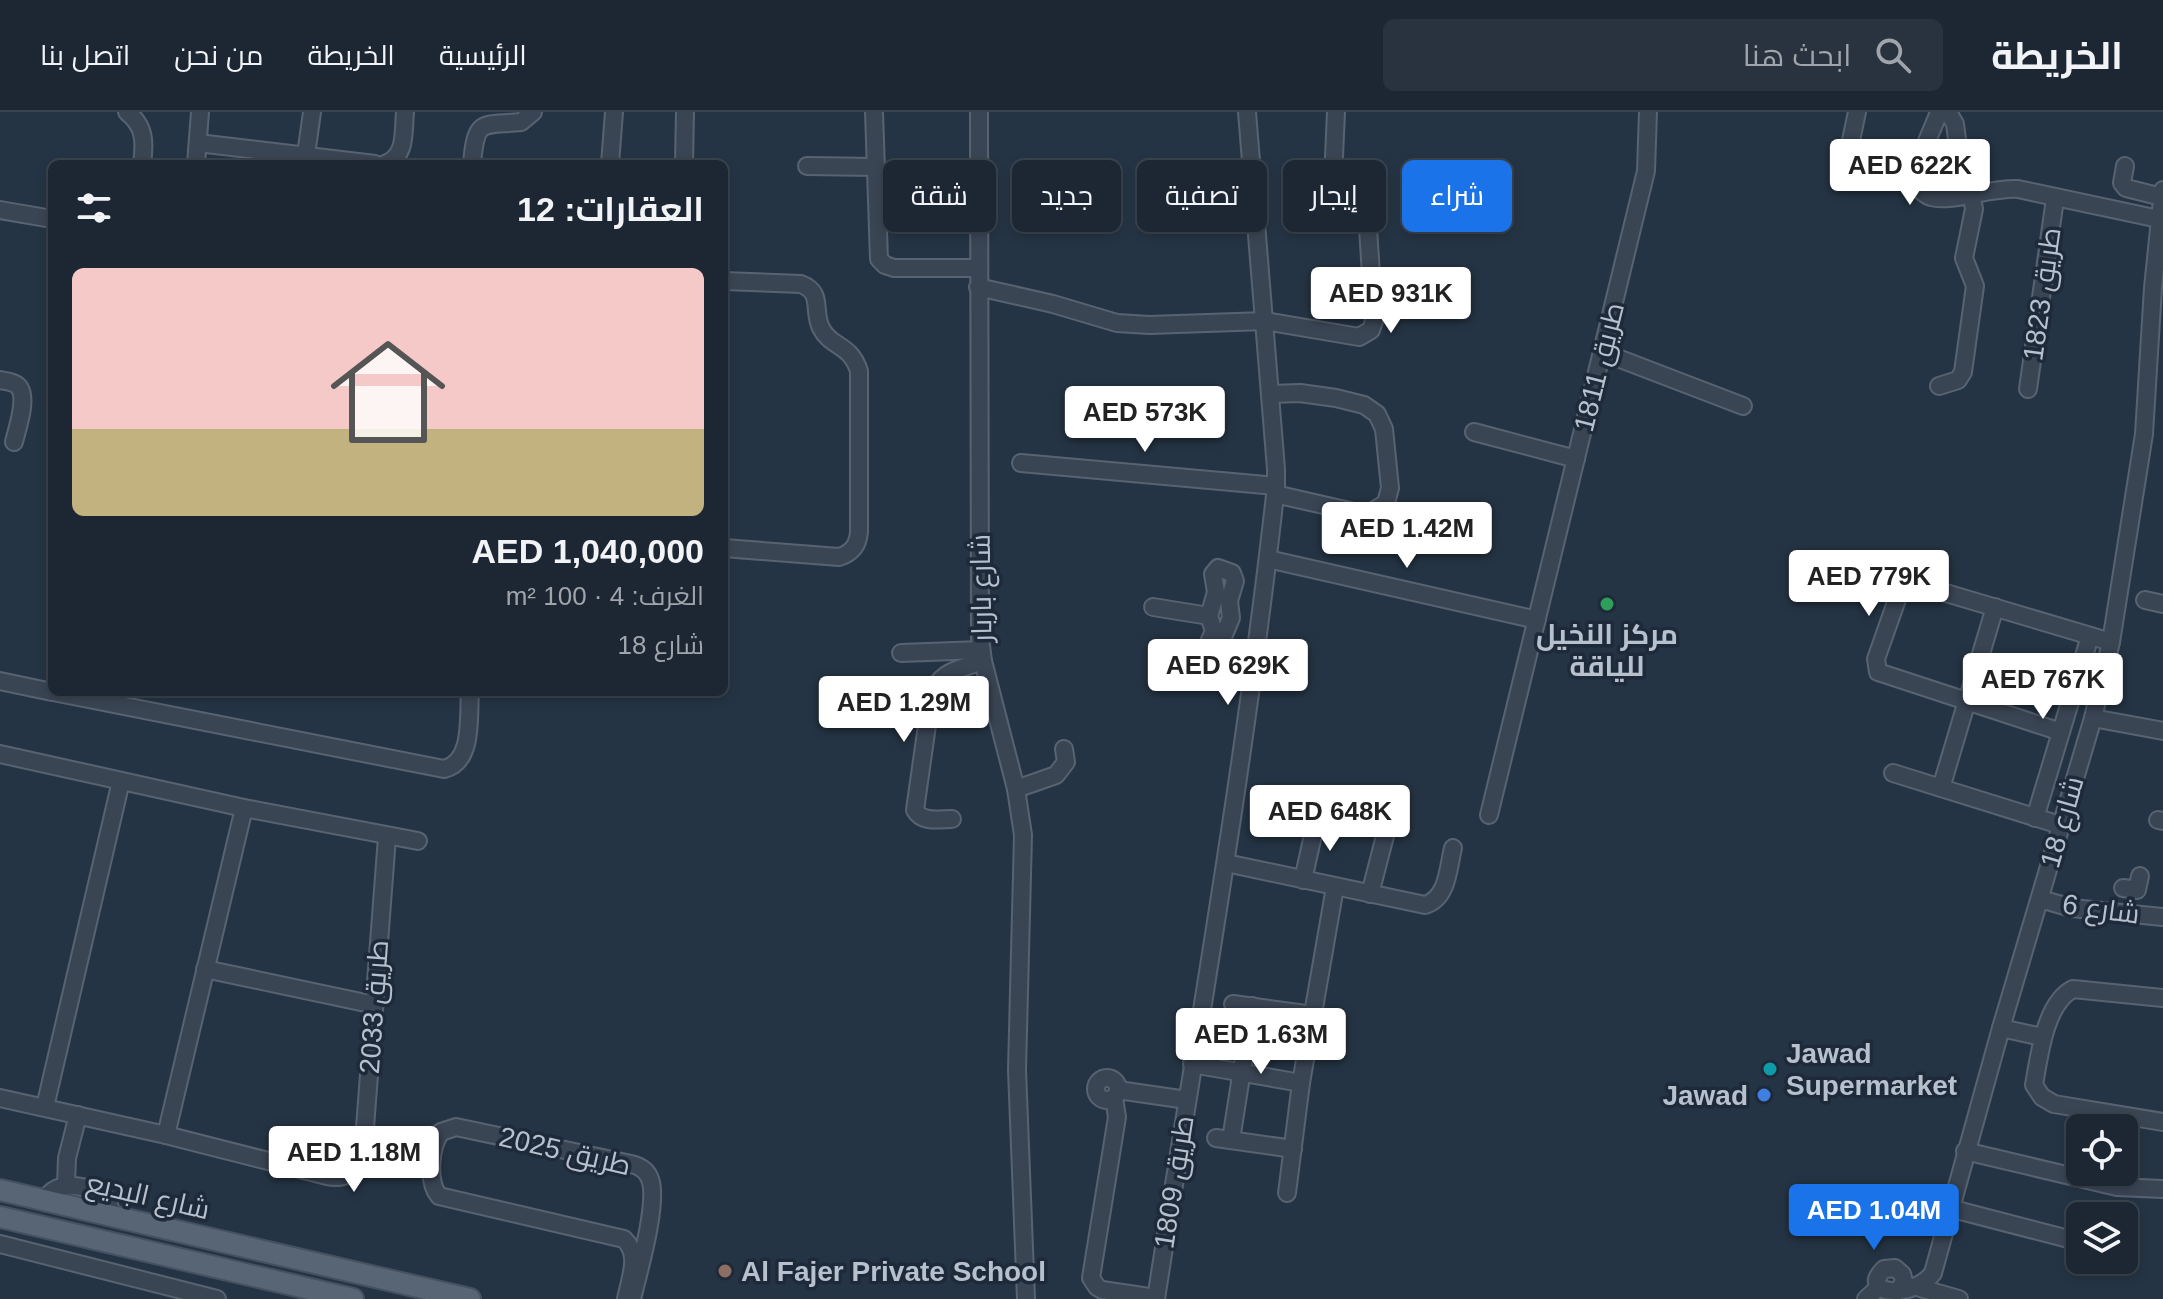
<!DOCTYPE html>
<html lang="ar">
<head>
<meta charset="utf-8">
<style>
	:root { --surface:#1c2733; --page:#29333f; --text:#f1f3f6; --muted:#a0a5ac; --line:#3a444e; --accent:#1a73e8 }
	body { margin:0; font-family:Helvetica,Cairo,sans-serif; background:var(--page); color:var(--text); direction:rtl; height:100vh; display:flex; flex-direction:column; font-size:30px; white-space:nowrap }
	* { box-sizing:border-box; margin:0 }
	p { font-size:26px; color:var(--muted) }
	.icon { flex:none; width:44px; height:44px; fill:none; stroke:currentColor; stroke-width:2; stroke-linecap:round; stroke-linejoin:round }
	.map { position:relative; flex:1; overflow:hidden; direction:ltr }
	.sheet { position:absolute; left:48px; top:48px; width:680px; height:536px; display:flex; flex-direction:column; background:var(--surface); border-radius:12px; box-shadow:0 4px 12px #0003,0 0 0 2px var(--line); direction:rtl }
	.sheet>* { flex:none }
	.banner { position:absolute; left:752px; top:48px; width:760px; height:72px; direction:rtl; display:flex; gap:16px }
	.buttons { position:absolute; left:2066px; top:1002px; display:grid; gap:16px }
	.buttons a { display:grid; place-items:center; width:72px; height:72px; border-radius:12px; background:var(--surface); box-shadow:0 4px 12px #0003,0 0 0 2px var(--line); font-size:40px }
	.price { position:absolute; translate:-50% -68px; padding:0 18px; border-radius:8px; background:#fff; color:#222; font-size:26px; line-height:52px; filter:drop-shadow(0 2px 4px #0008) }
	.price::after { content:''; position:absolute; left:50%; top:48px; width:24px; height:18px; margin-left:-12px; background:inherit; clip-path:polygon(0 0,100% 0,50% 100%) }
	.price.on { background:var(--accent); color:#fff }
	ul { padding:0; list-style:none }
	li { display:grid; align-content:center; gap:16px; height:424px; padding:0 24px }
	li+li { border-top:2px solid var(--line) }
	li span { display:grid; place-items:center; height:248px; border-radius:12px; color:#555 }
	li>.icon { margin-inline-start:auto }
	span .icon { width:144px; height:144px; fill:#fffc; stroke-width:1 }
	li b { font-size:34px }
	h2 { display:flex; justify-content:space-between; align-items:center; height:96px; padding:0 24px; font-size:34px }
	.chip { padding:0 28px; border-radius:12px; background:var(--surface); box-shadow:0 4px 12px #0003,0 0 0 2px var(--line); font-size:28px; line-height:72px }
	.chip.on { background:var(--accent); color:#fff }
	header { display:flex; align-items:center; gap:48px; box-sizing:border-box; height:112px; padding:0 40px; background:var(--surface); border-bottom:2px solid var(--line) }
	header strong { font-size:38px }
	nav { display:flex; gap:44px; margin-inline-start:auto; font-size:28px }
	.search { width:560px; height:72px; background:var(--page); display:flex; align-items:center; gap:20px; box-sizing:border-box; padding:0 28px; border-radius:12px; color:var(--muted); font-size:30px }
	.map>svg:first-child { display:block }
</style>
</head>
<body>
<header>
<strong>الخريطة</strong>
<div class="search"><svg class="icon" aria-label="search" viewBox="0 0 24 24"><circle cx="10" cy="10" r="6"/><path d="M15 15l6 6"/></svg>ابحث هنا</div>
<nav><a>الرئيسية</a><a>الخريطة</a><a>من نحن</a><a>اتصل بنا</a></nav>
</header>
<div class="map">
<svg width="2163" height="1187" viewBox="0 0 2163 1187">
	<rect width="100%" height="100%" fill="#253444"/>
	<g fill="none" stroke-linecap="round" stroke-linejoin="round">
		<!-- minor casing -->
		<g stroke="#586371" stroke-width="20">
			<g id="minor">
				<path d="M127,0C145,14 145,30 142,52"/>
				<polyline points="874,0 879,147 885,153 894,156 978,156"/>
				<polyline points="979,0 980,526 983,549 1016,677 1023,723 1017,958 1026,1187"/>
				<path d="M1939,0C1933,17 1916,49 1917,66C1917,74 1922,82 1931,85C1951,91 1993,75 2018,77L2159,107"/>
				<polyline points="1948,0 1955,12 1964,82"/>
				<polyline points="198,31 375,52"/>
				<polyline points="1849,38 1857,0"/>
				<polyline points="306,43 312,0"/>
				<polyline points="1334,45 1336,0"/>
				<polyline points="196,52 200,0"/>
				<path d="M385,52C407,44 403,20 405,0"/>
				<path d="M472,52C476,5 482,14 521,10L533,0"/>
				<polyline points="610,52 614,0"/>
				<polyline points="684,52 685,0"/>
				<polyline points="807,54 875,55"/>
				<polyline points="2125,54 2122,71 2126,76 2162,85"/>
				<polyline points="0,98 52,107"/>
				<path d="M724,169L801,172C824,181 812,198 821,216C831,236 850,231 859,259V420C858,433 852,441 839,445L724,436"/>
				<polyline points="978,175 1053,192 1117,211 1149,213 1265,209 1359,225 1371,218 1374,209 1366,85"/>
				<polyline points="1602,240 1743,294"/>
				<path d="M0,268C6,269 15,270 19,275C28,287 17,317 14,330"/>
				<polyline points="1939,274 1958,268 1963,260 1975,174 1964,146 1974,97 1971,81"/>
				<polyline points="2028,277 2055,87"/>
				<polyline points="1270,282 1300,281 1336,286 1364,293 1377,302 1384,317 1390,376 1386,391 1367,403 1275,382"/>
				<polyline points="1474,320 1576,347"/>
				<polyline points="1021,351 1276,374"/>
				<polyline points="1268,447 1537,508"/>
				<polygon points="1218,456 1232,461 1235,469 1229,489 1231,506 1223,525 1225,551 1208,547 1205,539 1214,519 1209,504 1216,480 1213,462"/>
				<polyline points="2145,488 2163,492"/>
				<polyline points="1153,495 1209,504"/>
				<polyline points="901,541 981,538"/>
				<polyline points="0,569 52,580"/>
				<path d="M53,580L444,657C474,650 468,604 470,580"/>
				<polyline points="2093,606 2163,619"/>
				<polyline points="2061,620 1878,560 1876,547 1900,479 1908,472 1919,473 2111,530"/>
				<polyline points="0,642 244,696 418,729"/>
				<polyline points="1893,661 2060,713"/>
				<polyline points="1941,676 1995,495"/>
				<polyline points="1016,677 1056,663 1066,650 1064,637"/>
				<polyline points="1489,703 1646,59 1648,0"/>
				<polyline points="2035,706 2090,524"/>
				<path d="M952,707C939,707 922,711 915,698L931,585C938,559 960,557 983,549"/>
				<polyline points="2158,708 2163,709"/>
				<path d="M1226,751L1425,793C1448,786 1448,756 1453,736"/>
				<polyline points="1303,768 1317,705"/>
				<polyline points="2123,776 2137,778 2140,764"/>
				<polyline points="1370,782 1386,720"/>
				<polyline points="2040,787 2072,796 2163,805"/>
				<polyline points="205,857 375,893"/>
				<path d="M2163,886L2073,877C2045,891 2039,945 2034,973L2042,985L2054,992L2163,1010"/>
				<polyline points="1233,892 1313,903"/>
				<polyline points="2001,916 2042,925"/>
				<polyline points="1192,952 1301,971"/>
				<circle cx="1107" cy="977" r="11"/>
				<polyline points="1118,978 1187,988"/>
				<path d="M0,986L166,1023L327,1064C345,1068 358,1060 363,1042L387,725"/>
				<polyline points="1114,986 1117,1005 1091,1166 1097,1175 1102,1178 1156,1186"/>
				<polyline points="45,995 121,669"/>
				<polyline points="166,1023 244,696"/>
				<polyline points="1216,1026 1293,1037"/>
				<polyline points="1231,1028 1252,894"/>
				<polyline points="1965,1039 2117,1075 2163,1077"/>
				<polyline points="66,1073 67,1046 78,1003"/>
				<polyline points="1287,1081 1301,971 1335,775"/>
				<path d="M45,1089C55,1065 93,1073 108,1089L112,1104"/>
				<polyline points="1949,1096 2080,1130"/>
				<polyline points="0,1132 217,1187"/>
				<polyline points="1920,1176 1959,1187"/>
				<path d="M1897,1180L1904,1170L1902,1162L1895,1156L1884,1157C1857,1184 1914,1187 1933,1161L2001,916L2093,606L2111,530L2144,322L2153,176L2163,78"/>
				<path d="M626,1187C630,1166 641,1143 624,1127L439,1084C427,1070 430,1034 441,1020L456,1015L631,1052C640,1054 647,1058 650,1067C659,1090 638,1162 632,1187"/>
				<path d="M1156,1187C1198,916 1246,647 1276,374V357L1247,0"/>
				<polyline points="1866,1187 1879,1175"/>
			</g>
		</g>
		<!-- major casing -->
		<g stroke="#465160" stroke-width="24">
			<g id="major">
				<polyline points="0,1078 470,1187"/>
				<polyline points="0,1105 353,1187"/>
			</g>
		</g>
		<!-- minor -->
		<use href="#minor" stroke="#3a4554" stroke-width="16"/>
		<!-- major -->
		<use href="#major" stroke="#586574" stroke-width="20"/>
	</g>
	<!-- markers -->
	<circle fill="#2e9e5b" stroke="#1e2a39" stroke-width="3" cx="1607" cy="492" r="8"/>
	<circle fill="#0f9aa8" stroke="#1e2a39" stroke-width="3" cx="1770" cy="957" r="8"/>
	<circle fill="#3f7fe0" stroke="#1e2a39" stroke-width="3" cx="1764" cy="983" r="8"/>
	<circle fill="#8d6e63" stroke="#1e2a39" stroke-width="3" cx="725" cy="1159" r="8"/>
	<g text-anchor="middle" dominant-baseline="central" stroke-width="7" stroke-linejoin="round" paint-order="stroke">
		<!-- street labels -->
		<g font-size="28" fill="#b7c0cd" stroke="#1e2a39">
			<text transform="translate(2042 182) rotate(-82)">طريق 1823</text>
			<text transform="translate(1599 255) rotate(-76)">طريق 1811</text>
			<text transform="translate(981 476) rotate(-91)">شارع باربار</text>
			<text transform="translate(2062 710) rotate(-74)">شارع 18</text>
			<text transform="translate(2101 797) rotate(8)">شارع 6</text>
			<text transform="translate(374 895) rotate(-86)">طريق 2033</text>
			<text transform="translate(565 1039) rotate(13)">طريق 2025</text>
			<text transform="translate(1174 1070) rotate(-81)">طريق 1809</text>
			<text transform="translate(148 1084) rotate(13)">شارع البديع</text>
		</g>
		<!-- poi labels -->
		<g font-size="28" font-weight="bold" fill="#b7c0cd" stroke="#1e2a39" text-anchor="start">
			<text x="1607" y="522" text-anchor="middle">مركز النخيل<tspan x="1607" dy="32">للياقة</tspan></text>
			<text x="1786" y="941">Jawad<tspan x="1786" dy="32">Supermarket</tspan></text>
			<text x="1748" y="983" text-anchor="end">Jawad</text>
			<text x="741" y="1159">Al Fajer Private School</text>
		</g>
	</g>
</svg>
<div class="buttons">
<a><svg class="icon" aria-label="locate" viewBox="0 0 24 24"><circle cx="12" cy="12" r="6"/><path d="M12 2v4M12 18v4M2 12h4M18 12h4"/></svg></a>
<a><svg class="icon" aria-label="layers" viewBox="0 0 24 24"><path d="M12 4l9 5-9 5-9-5zM3 14l9 5 9-5"/></svg></a>
</div>
<b class="price" style="left:1910px;top:95px">AED 622K</b>
<b class="price" style="left:1391px;top:223px">AED 931K</b>
<b class="price" style="left:1145px;top:342px">AED 573K</b>
<b class="price" style="left:1407px;top:458px">AED 1.42M</b>
<b class="price" style="left:1869px;top:506px">AED 779K</b>
<b class="price" style="left:1228px;top:595px">AED 629K</b>
<b class="price" style="left:2043px;top:609px">AED 767K</b>
<b class="price" style="left:904px;top:632px">AED 1.29M</b>
<b class="price" style="left:1330px;top:741px">AED 648K</b>
<b class="price" style="left:1261px;top:964px">AED 1.63M</b>
<b class="price" style="left:354px;top:1082px">AED 1.18M</b>
<b class="price on" style="left:1874px;top:1140px">AED 1.04M</b>
<div class="banner">
<a class="chip on">شراء</a>
<a class="chip">إيجار</a>
<a class="chip">تصفية</a>
<a class="chip">جديد</a>
<a class="chip">شقة</a>
</div>
<section class="sheet">
<h2>العقارات: 12<svg class="icon" aria-label="filters" viewBox="0 0 24 24"><path d="M4 7h16M4 17h16"/><circle cx="9" cy="7" r="2"/><circle cx="15" cy="17" r="2"/></svg></h2>
<ul>
<li><span style="background:linear-gradient(#f6c9c9 65%,#c2b280 0)"><svg class="icon" aria-label="home" viewBox="0 0 24 24"><path d="M3 11l9-7 9 7M6 9v11h12V9"/></svg></span><div><b>AED 1,040,000</b><p>الغرف: 4 · 100 m²</p><p>شارع 18</p></div></li>
</ul>
</section>
</div>
</body>
</html>
